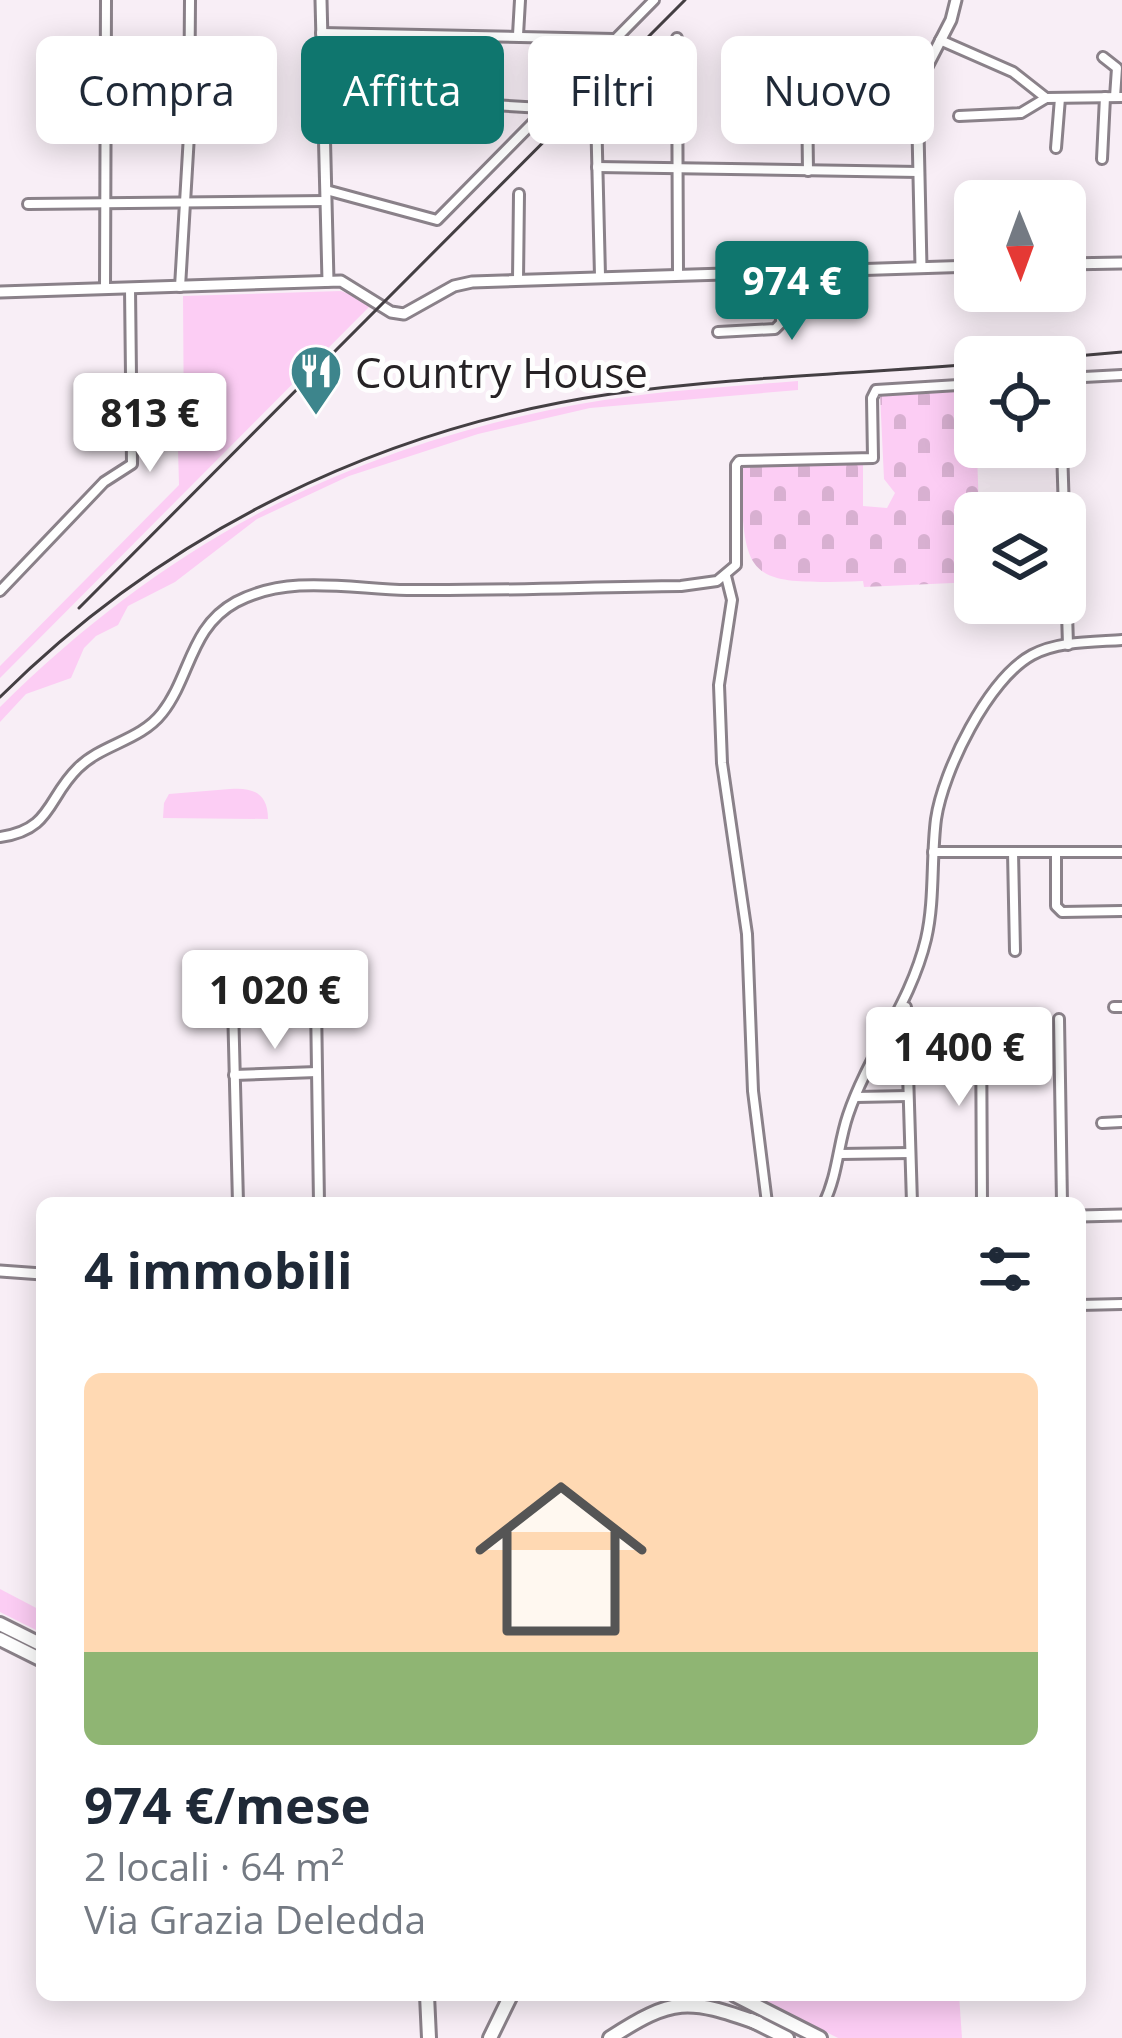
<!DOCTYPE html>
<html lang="it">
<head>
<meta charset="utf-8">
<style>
	:root { --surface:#fff; --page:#f6f6f7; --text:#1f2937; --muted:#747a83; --line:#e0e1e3; --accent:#0f766e }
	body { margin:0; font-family:"Open Sans",sans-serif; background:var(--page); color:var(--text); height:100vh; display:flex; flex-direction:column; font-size:45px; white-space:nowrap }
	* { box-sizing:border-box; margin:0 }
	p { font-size:39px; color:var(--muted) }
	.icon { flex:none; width:66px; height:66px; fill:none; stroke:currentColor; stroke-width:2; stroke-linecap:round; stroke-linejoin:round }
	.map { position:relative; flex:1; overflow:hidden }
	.sheet { position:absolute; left:36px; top:1197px; width:1050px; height:804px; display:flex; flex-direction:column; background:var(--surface); border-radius:18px; box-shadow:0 6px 30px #0003 }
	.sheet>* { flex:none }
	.banner { position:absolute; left:36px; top:36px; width:1050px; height:108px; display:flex; gap:24px }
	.needle { width:78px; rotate:179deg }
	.tools { position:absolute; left:954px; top:180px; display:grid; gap:24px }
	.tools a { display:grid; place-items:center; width:132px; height:132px; border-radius:18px; background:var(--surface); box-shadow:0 6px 30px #0003; font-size:60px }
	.price { position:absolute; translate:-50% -102px; padding:0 27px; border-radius:12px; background:#fff; color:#222; font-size:39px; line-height:78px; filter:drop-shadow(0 3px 6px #0008) }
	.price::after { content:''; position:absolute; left:50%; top:72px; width:36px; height:27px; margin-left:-18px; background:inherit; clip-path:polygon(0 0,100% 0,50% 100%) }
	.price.current { background:var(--accent); color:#fff }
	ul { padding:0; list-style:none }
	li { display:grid; align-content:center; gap:24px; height:636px; padding:0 48px }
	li+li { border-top:3px solid var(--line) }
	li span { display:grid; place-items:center; height:372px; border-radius:18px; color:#555 }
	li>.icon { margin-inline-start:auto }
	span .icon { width:216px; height:216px; fill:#fffc; stroke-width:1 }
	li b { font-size:51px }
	h2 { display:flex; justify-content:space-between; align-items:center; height:144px; padding:0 48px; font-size:51px }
	.tag { padding:0 42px; border-radius:18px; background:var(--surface); box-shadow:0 6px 30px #0003; font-size:42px; line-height:108px }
	.tag.current { background:var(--accent); color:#fff }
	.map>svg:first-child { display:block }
</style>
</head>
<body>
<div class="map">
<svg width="1122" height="2038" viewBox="0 0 1122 2038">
	<defs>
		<pattern id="cemetery-stones" width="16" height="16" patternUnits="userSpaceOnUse" patternTransform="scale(3)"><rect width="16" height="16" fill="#fccdf4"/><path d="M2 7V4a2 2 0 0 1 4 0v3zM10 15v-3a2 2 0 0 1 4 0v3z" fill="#d8b0d1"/></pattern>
	</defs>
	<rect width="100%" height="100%" fill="#f8eef6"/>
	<!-- grass -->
	<g fill="#fccdf4">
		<polygon points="341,291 373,303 0,678 0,666 179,485 178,449 184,439 183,296"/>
		<path d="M798,381V390L590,408L478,434L349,476L257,519L175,582L128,606L118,625L96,636L84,648L71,678L26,694L0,722V707C167,541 349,447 580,404C651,391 725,387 798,381Z"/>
		<path d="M230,789C254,787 268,794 268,819L163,818L164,803L169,794Z"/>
		<polygon points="0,1589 42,1611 42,1633 0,1612"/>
		<polygon points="753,1995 959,1995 962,2038 838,2038"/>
	</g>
	<!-- cemetery -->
	<path fill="url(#cemetery-stones)" d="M975,391L979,513H975V582L864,587L863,581C746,585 743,582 741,466L863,463V506L887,508L895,493L884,479L880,394Z"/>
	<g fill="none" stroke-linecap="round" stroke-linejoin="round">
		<!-- minor casing -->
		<g stroke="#8a8189" stroke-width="14">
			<g id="minor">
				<polyline points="321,33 614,39"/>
				<polyline points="518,35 520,0"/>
				<polyline points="677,38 678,273"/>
				<polyline points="940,40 1013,72 1046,98"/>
				<polyline points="1103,57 1117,68 1115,97"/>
				<polyline points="323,95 542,108"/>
				<polyline points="1046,98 1122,97"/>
				<polyline points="596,111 600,276"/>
				<polyline points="959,116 1021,113 1046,98"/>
				<polyline points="1056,148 1060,98"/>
				<polyline points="1102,159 1105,97"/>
				<polyline points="597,167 919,172"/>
				<polyline points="808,171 807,94 816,85 917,86"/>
				<polyline points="326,190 437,220 654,0"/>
				<polyline points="28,204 326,201"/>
				<polyline points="518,280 519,194"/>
				<polyline points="180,287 189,135 190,0"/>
				<polyline points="105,289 106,0"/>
				<polyline points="718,332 775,329 781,323 780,271"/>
				<polyline points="1065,378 1122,375"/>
				<polyline points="1062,447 1064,513"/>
				<polyline points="1065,548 1068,645"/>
				<polyline points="726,576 732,600 719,685 722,763 747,934 753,1091 767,1203"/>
				<polyline points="0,591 104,482 132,464 130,288"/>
				<path d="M0,837C52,830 47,798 78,768C102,744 140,741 162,713C191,676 190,627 236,602C289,574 351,589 407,590C498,591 590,587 681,586L717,581L736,565V465L739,461L873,458L872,398L876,390L975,384"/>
				<polyline points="933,852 1122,852"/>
				<polyline points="1013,852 1015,951"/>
				<polyline points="1056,852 1056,906 1062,912 1122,911"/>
				<polyline points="316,1003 319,1203"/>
				<polyline points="233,1005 238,1203"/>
				<polyline points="906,1007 912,1203"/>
				<polyline points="1114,1007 1122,1007"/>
				<polyline points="981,1014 982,1203"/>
				<polyline points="1059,1019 1062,1203"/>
				<polyline points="234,1075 317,1072"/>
				<polyline points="856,1097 908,1096"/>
				<polyline points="1102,1123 1122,1122"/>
				<polyline points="840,1154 910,1153"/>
				<path d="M824,1203C838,1174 838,1144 848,1115C869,1053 911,1003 926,939C935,900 931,858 936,819C943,771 988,679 1032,655C1058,641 1093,642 1122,640"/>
				<polyline points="1080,1305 1122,1304"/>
			</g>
		</g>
		<!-- tertiary casing -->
		<g stroke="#8a8189" stroke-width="15">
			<g id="tertiary">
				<polyline points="321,0 328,281"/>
				<polyline points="1065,264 1122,263"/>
				<polyline points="921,267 917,86 951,20 956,0"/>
				<polyline points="0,292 341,281 391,312 404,314 454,286 472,282 975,266"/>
				<polyline points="1080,1216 1122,1215"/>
				<polyline points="0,1271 42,1274"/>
			</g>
		</g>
		<!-- trunk casing -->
		<g stroke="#8a8189" stroke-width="18">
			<g id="trunk">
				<polyline points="0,1624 42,1645"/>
				<polyline points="0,1639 42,1660"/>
				<polyline points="427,1995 429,2038"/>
				<polyline points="735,1995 820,2038"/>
				<polyline points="751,2020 787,2038"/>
				<polyline points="490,2038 511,1995"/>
				<path d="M610,2038C673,1997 688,1998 758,2023"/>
			</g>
		</g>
		<!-- minor -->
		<use href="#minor" stroke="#fff" stroke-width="8"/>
		<!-- tertiary -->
		<use href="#tertiary" stroke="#fff" stroke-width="9"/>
		<!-- trunk -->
		<use href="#trunk" stroke="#fff" stroke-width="12"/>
		<!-- rail -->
		<g stroke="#443f43" stroke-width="3">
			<polyline points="1065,357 1122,352"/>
			<polyline points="79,608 685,0"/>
			<path d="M0,697C166,532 379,428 611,394C731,377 854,374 975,364"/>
		</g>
	</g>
	<!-- icons -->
	<defs>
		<g id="restaurant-pin" transform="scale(2.7)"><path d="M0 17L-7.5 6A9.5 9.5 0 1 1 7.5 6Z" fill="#3d858c" stroke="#fefefe"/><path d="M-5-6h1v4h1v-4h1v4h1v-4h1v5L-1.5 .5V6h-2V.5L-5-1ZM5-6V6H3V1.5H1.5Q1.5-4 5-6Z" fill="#fff"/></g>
	</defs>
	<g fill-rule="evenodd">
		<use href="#restaurant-pin" x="316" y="371"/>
	</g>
	<g text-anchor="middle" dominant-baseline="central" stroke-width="10" stroke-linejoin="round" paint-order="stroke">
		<!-- poi labels -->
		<g font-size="42" fill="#262225" stroke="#fefefe" text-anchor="start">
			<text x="355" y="371">Country House</text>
		</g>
	</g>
</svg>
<div class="tools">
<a><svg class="needle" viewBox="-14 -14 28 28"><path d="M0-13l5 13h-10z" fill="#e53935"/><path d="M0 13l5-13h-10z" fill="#747a83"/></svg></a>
<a><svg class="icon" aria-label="locate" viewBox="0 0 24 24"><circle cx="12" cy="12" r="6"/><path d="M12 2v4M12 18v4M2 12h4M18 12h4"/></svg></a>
<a><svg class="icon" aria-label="layers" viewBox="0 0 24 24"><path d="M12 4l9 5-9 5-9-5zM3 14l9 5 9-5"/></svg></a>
</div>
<b class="price current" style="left:792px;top:343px">974 €</b>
<b class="price" style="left:150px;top:475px">813 €</b>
<b class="price" style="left:275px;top:1052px">1 020 €</b>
<b class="price" style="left:959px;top:1109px">1 400 €</b>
<div class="banner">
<a class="tag">Compra</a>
<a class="tag current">Affitta</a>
<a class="tag">Filtri</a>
<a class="tag">Nuovo</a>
</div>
<section class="sheet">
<h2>4 immobili<svg class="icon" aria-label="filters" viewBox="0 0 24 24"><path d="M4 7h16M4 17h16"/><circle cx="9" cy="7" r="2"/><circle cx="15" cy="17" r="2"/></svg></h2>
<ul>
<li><span style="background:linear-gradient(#ffd9b3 75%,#8fb573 0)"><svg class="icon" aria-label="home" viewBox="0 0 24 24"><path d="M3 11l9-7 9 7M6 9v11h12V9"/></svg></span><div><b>974 €/mese</b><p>2 locali · 64 m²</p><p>Via Grazia Deledda</p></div></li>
</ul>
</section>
</div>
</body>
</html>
